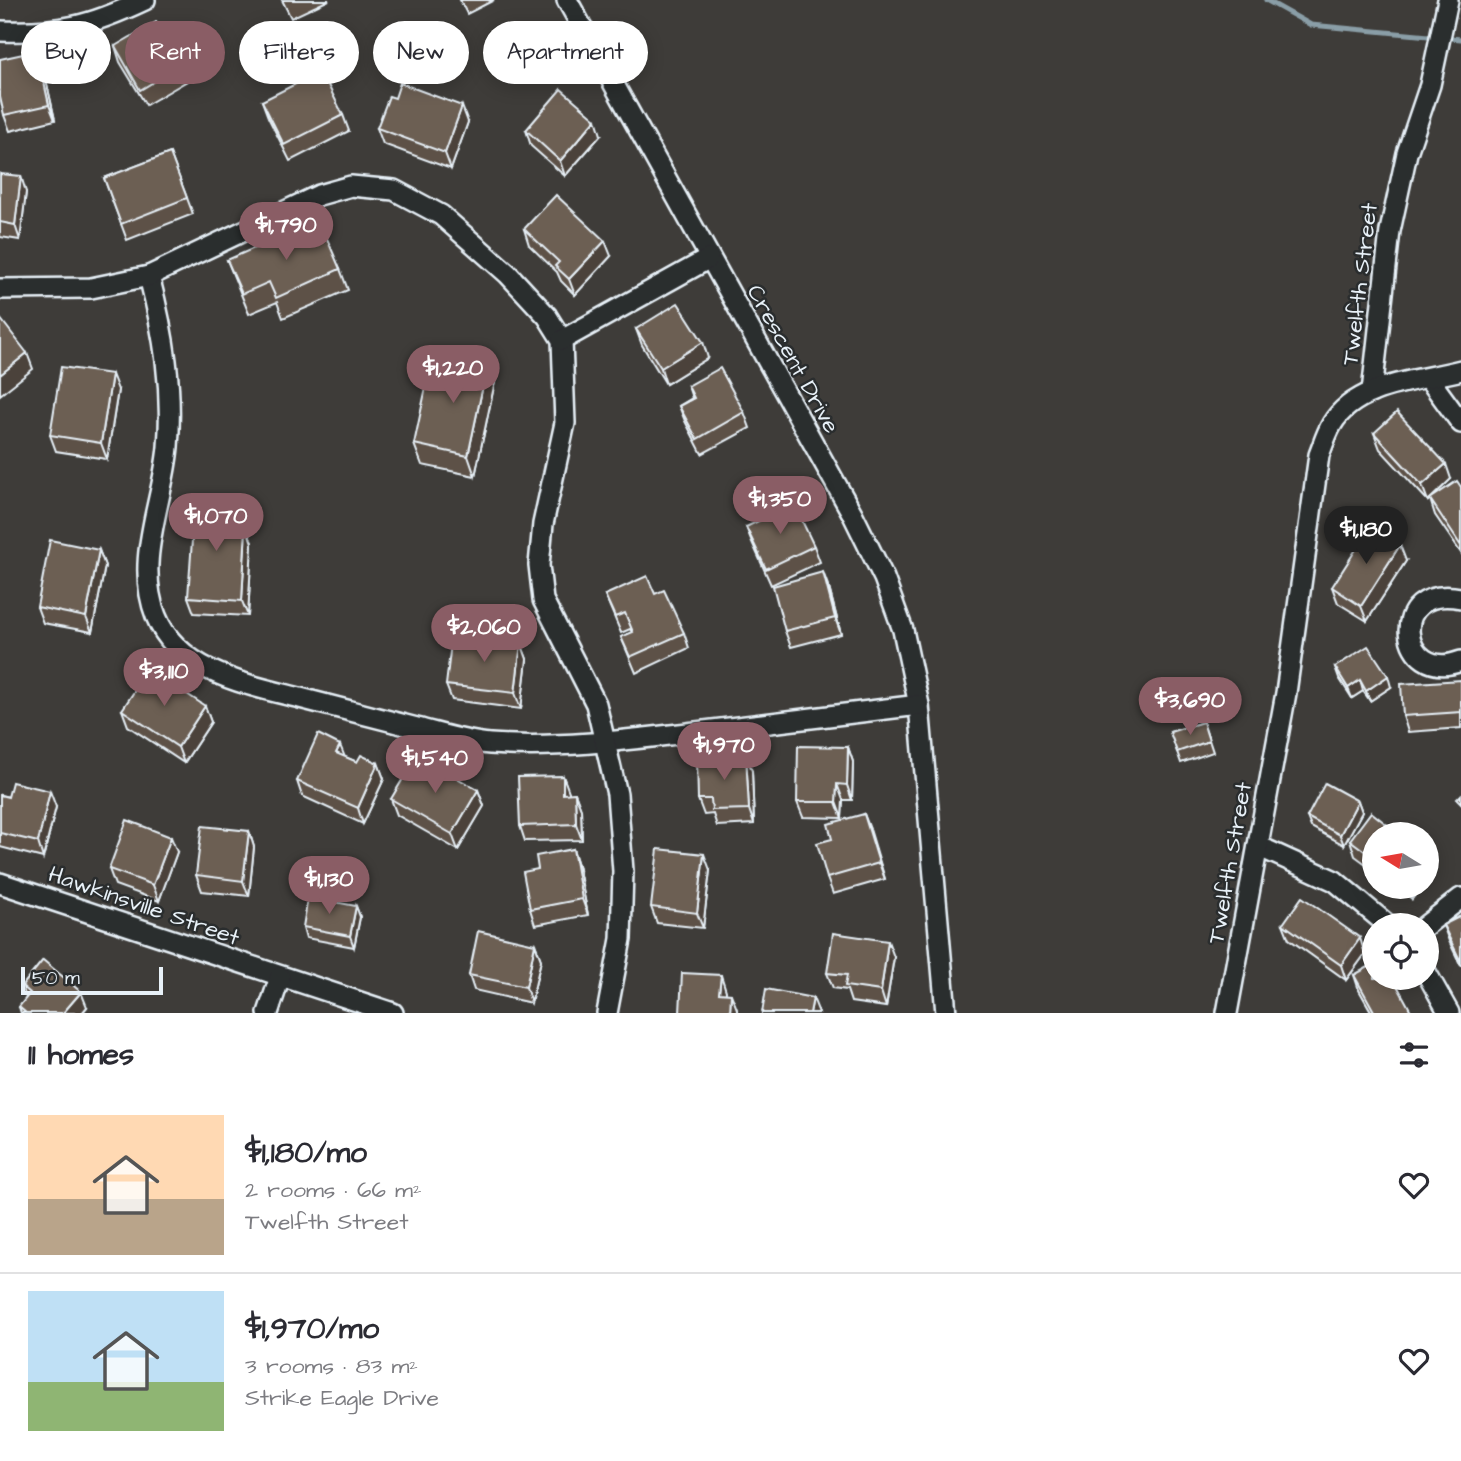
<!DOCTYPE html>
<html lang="en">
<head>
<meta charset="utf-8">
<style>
	:root { --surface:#fff; --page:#f7f7f7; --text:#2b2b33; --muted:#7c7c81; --line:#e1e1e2; --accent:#8a5d65 }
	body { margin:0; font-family:"Architects Daughter",sans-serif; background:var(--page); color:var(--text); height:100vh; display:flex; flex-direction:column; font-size:26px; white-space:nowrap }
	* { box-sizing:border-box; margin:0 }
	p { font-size:23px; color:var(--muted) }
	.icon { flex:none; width:38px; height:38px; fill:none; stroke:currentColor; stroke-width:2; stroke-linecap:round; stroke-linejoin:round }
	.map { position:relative; height:1013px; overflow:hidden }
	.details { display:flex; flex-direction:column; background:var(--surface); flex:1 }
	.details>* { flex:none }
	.hud { position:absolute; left:21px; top:21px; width:700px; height:63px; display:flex; gap:14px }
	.needle { width:46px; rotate:281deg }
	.fabs { position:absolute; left:1362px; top:822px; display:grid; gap:14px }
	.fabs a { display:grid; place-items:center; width:77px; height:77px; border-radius:50%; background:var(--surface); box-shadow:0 4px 18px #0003; font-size:35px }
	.scale { position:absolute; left:21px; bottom:18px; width:142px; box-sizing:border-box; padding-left:7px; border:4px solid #e8f1f8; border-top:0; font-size:19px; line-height:24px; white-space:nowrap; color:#e8f1f8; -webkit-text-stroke:5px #2a2d2e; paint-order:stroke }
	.price { position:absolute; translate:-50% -60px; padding:0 16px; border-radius:24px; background:var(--accent); color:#fff; font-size:23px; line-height:46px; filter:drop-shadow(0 2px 4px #0008) }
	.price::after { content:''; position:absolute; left:50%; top:42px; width:21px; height:16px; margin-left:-10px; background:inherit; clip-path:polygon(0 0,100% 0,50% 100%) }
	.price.on { background:#222; color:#fff }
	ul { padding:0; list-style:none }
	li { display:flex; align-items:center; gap:21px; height:175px; padding:0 28px }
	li+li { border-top:2px solid var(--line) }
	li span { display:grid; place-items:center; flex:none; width:196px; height:140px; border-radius:0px; color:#555 }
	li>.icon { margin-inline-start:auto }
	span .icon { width:84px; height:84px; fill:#fffc; stroke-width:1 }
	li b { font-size:30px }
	h2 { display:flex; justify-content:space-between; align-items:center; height:84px; padding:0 28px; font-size:30px }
	.pill { padding:0 24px; border-radius:32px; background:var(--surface); box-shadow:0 4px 18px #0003; font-size:24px; line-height:63px }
	.pill.on { background:var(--accent); color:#fff }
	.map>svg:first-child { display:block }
</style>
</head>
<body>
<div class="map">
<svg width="1461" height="1013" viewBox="0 0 1461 1013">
	<rect width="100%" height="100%" fill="#3e3c39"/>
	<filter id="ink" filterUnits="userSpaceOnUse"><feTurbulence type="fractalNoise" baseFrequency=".0143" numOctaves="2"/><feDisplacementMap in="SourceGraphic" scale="14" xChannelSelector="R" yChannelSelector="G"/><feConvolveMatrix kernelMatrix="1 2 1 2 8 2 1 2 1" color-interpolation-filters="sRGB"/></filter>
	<g filter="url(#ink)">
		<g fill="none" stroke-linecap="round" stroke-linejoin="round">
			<!-- stream -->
			<polyline stroke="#8a9ea7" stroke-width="5" points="1266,0 1311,25 1461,39"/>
			<!-- minor casing -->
			<g stroke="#e8f1f8" stroke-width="24">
				<g id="minor">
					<polyline points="567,0 852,513 884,578 903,630 919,705 946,1013"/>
					<path d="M0,31C62,33 90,26 145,0"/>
					<path d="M149,276C164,334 173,387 168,447C163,503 134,560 156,616C178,672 248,685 300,698C339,708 378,718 417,728C441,734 465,742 490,744C559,749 628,740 696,732C771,723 845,714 919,705"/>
					<polyline points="0,289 91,288 149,276 319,195 351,186 394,190 441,215 508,274 547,316 562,340 565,423 543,524 539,565 543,600 596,704 617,794 623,871 621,939 607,1013"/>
					<polyline points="562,340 708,259"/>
					<polyline points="1429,379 1461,423"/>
					<polyline points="1372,392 1390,231 1407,153 1430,85 1448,0"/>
					<path d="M1461,598C1385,583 1399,685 1461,661"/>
					<polyline points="1258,846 1335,881 1389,926"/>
					<polyline points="0,883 393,1013"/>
					<polyline points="1425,926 1461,898"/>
					<polyline points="1426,972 1449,1013"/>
					<polyline points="268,1013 280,977"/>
					<path d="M1227,1013L1286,693L1319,455C1323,445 1326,434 1332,424C1356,383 1420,381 1461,370"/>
				</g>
			</g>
			<!-- minor -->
			<use href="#minor" stroke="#2a2d2e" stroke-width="19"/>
		</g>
		<!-- wall -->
		<g fill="#5d5147" stroke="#e8f1f8" stroke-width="2">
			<polygon points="282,0 329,0 291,18"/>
			<polygon points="460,0 494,0 467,14"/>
			<polygon points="115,46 182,65 187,81 146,105 120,62"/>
			<polygon points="37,51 43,66 55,120 10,131 4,115"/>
			<polygon points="262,101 343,115 349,131 290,161 268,117"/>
			<polygon points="468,122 451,169 383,144 377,128"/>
			<polygon points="526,130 601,135 565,176 531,146"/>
			<polygon points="170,153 193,214 127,240 104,178"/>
			<polygon points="0,174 26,192 20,240 0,237"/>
			<polygon points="524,229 611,256 575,295 561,281 557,272 529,245"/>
			<polygon points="227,260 340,269 348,290 283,318 277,302 249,314"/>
			<polygon points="636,329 708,358 666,384 642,345"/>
			<polygon points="489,357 496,377 475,476 422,465 414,444 449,377"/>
			<polygon points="688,386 744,412 750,428 702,454 685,421 679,406 692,398"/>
			<polygon points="118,390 107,459 56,451 50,435"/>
			<polygon points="1374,433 1451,479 1428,501 1380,449"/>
			<polygon points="1461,487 1461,553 1435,515 1430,499"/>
			<polygon points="228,500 234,515 233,527 246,527 252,543 248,616 194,613 188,597"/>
			<polygon points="746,527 814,546 820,562 771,585 752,542"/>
			<polygon points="99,550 105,566 92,632 43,623 37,607"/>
			<polygon points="1406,561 1367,621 1338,603 1332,587"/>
			<polygon points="829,588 841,634 791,647 785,631"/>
			<polygon points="655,594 684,633 689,648 636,673 621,637 632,632 630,629 621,633 605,595"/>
			<polygon points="521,643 527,659 521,709 452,700 446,685"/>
			<polygon points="1335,667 1391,687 1370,701 1363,691 1352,698 1339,678"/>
			<polygon points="1461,680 1461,728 1408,732 1403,716"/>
			<polygon points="205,706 211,722 184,763 128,726 122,710"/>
			<polygon points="1203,722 1213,752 1181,763 1170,732"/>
			<polygon points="848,747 853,762 852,800 843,800 842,818 803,817 797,802"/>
			<polygon points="345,757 357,762 378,763 384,779 363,824 302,796 297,781"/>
			<polygon points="752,771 754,824 717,826 713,814 704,815 698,799"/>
			<polygon points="563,776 569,794 575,793 581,809 582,840 525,841 520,826"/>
			<polygon points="478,790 484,806 458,850 397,815 391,799"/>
			<polygon points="0,795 56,807 43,858 0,847"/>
			<polygon points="1358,801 1362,812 1344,845 1311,827 1307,817"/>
			<polygon points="864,814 885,879 833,894 827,878 832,839"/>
			<polygon points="249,831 254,847 249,896 202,891 196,875"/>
			<polygon points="1374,835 1374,870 1355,856 1350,840"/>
			<polygon points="573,849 578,865 588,915 535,925 530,909 538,869"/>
			<polygon points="177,852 159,901 115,885 109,869"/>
			<polygon points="710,870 703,928 657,923 651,907"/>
			<polygon points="1397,887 1421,887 1412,899"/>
			<polygon points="356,906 360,917 354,947 306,938 303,927"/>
			<polygon points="1461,916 1461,966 1449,941 1443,925"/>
			<polygon points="1283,924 1365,954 1346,980 1289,939"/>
			<polygon points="535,944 541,960 531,1003 474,990 469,975"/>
			<polygon points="894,957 886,1007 851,1002 847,990 833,988 827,973"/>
			<polygon points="1354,975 1412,1013 1372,1013 1359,990"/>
			<polygon points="22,986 87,1007 82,1013 21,1013 19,1007 26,998"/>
		</g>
		<!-- shaded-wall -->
		<g fill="#4c423a" stroke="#e8f1f8" stroke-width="2">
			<polygon points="37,51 43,66 55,120 49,105"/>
			<polygon points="462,106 468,122 451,169 445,153"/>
			<polygon points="596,119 601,135 565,176 560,161"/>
			<polygon points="21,176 26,192 20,240 15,225"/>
			<polygon points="605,241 611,256 575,295 569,279"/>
			<polygon points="703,342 708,358 666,384 661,368"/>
			<polygon points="27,353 33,369 0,395 0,375"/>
			<polygon points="489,357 496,377 475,476 468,456"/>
			<polygon points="112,374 118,390 107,459 101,443"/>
			<polygon points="1446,464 1451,479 1428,501 1422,485"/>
			<polygon points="228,500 234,515 232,542 226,526"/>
			<polygon points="246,527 252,543 248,616 242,601"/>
			<polygon points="1400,545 1406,561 1367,621 1361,606"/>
			<polygon points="99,550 105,566 92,632 86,617"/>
			<polygon points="823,572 829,588 841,634 835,618"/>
			<polygon points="521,643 527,659 521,709 515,693"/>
			<polygon points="1388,676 1391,687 1370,701 1366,691"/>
			<polygon points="1360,680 1363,691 1352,698 1348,688"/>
			<polygon points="205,706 211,722 184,763 178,747"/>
			<polygon points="340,745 346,760 336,753"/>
			<polygon points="848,747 853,762 852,800 847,785"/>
			<polygon points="746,755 752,771 754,824 749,809"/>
			<polygon points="378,763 384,779 363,824 358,808"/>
			<polygon points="563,776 569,792 569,810 563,794"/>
			<polygon points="837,784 843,800 842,818 836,802"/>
			<polygon points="478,790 484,806 458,850 452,834"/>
			<polygon points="50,791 56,807 43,858 38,842"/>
			<polygon points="575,793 581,809 582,840 576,824"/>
			<polygon points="1358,801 1362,812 1344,845 1340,835"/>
			<polygon points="864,814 870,829 885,879 879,863"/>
			<polygon points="249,831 254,847 249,896 243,881"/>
			<polygon points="171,837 177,852 159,901 153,885"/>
			<polygon points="573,849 578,865 588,915 582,899"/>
			<polygon points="704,854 710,870 703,928 697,913"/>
			<polygon points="1427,856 1433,872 1426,880 1426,857"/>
			<polygon points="1408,887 1421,887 1412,899"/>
			<polygon points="356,906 360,917 354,947 350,936"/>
			<polygon points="1360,938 1365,954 1346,980 1341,965"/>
			<polygon points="888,941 894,957 886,1007 881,991"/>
			<polygon points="535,944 541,960 531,1003 526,987"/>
			<polygon points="721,975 726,991 725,1009 719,993"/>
			<polygon points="81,992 87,1007 82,1013 63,1013"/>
			<polygon points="731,994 737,1009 737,1013 730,1013"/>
			<polygon points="813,998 819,1013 810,1013"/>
		</g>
		<!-- building -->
		<g fill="#6c5e53" stroke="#e8f1f8" stroke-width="2">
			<polygon points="156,22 182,65 140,90 115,46"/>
			<polygon points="37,51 49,105 4,115 0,97 0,59"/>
			<polygon points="321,71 343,115 284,145 262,101"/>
			<polygon points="400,83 462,106 445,153 377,128 389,96 395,98"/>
			<polygon points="561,89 596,119 560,161 526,130"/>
			<polygon points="170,153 187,198 121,224 104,178"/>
			<polygon points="0,174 21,176 15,225 0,222"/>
			<polygon points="556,195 605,241 569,279 555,266 559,262 524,229"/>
			<polygon points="319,220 340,269 276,298 269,282 242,294 227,260"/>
			<polygon points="678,303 703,342 661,368 636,329"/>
			<polygon points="0,318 27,353 0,375"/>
			<polygon points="455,350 489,357 468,456 414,444 429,373 449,377"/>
			<polygon points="61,367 112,374 101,443 50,435"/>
			<polygon points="720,368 744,412 697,439 679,406 694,398 688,386"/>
			<polygon points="1397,412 1446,464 1422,485 1374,433"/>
			<polygon points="1457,481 1461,487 1461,546 1430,499"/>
			<polygon points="195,498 228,500 226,526 246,527 242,601 188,597"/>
			<polygon points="794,504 814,546 766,569 746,527"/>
			<polygon points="1371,526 1400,545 1361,606 1332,587"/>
			<polygon points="50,540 99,550 86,617 37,607"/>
			<polygon points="823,572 835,618 785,631 773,586"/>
			<polygon points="647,576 655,594 664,590 684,633 630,657 621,637 633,632 625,613 615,617 605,595"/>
			<polygon points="452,635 521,643 515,693 446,685"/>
			<polygon points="1368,646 1388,676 1366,691 1360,680 1348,688 1335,667"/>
			<polygon points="149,669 205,706 178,747 122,710"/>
			<polygon points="1461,680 1461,712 1403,716 1401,684"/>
			<polygon points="1203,722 1209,741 1177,752 1170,732"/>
			<polygon points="318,734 340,745 336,753 357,762 361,755 378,763 358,808 297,781"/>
			<polygon points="798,746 848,747 847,785 837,784 836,802 797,802"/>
			<polygon points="417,755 478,790 452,834 391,799"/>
			<polygon points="746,755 749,809 712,810 711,799 698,799 697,758"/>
			<polygon points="563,776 563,794 575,793 576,824 520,826 518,777"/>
			<polygon points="12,782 50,791 38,842 0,833 0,795 8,797"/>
			<polygon points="1325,783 1358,801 1340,835 1307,817"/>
			<polygon points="1461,795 1461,803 1457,799"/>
			<polygon points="1371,812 1400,835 1374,835 1374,858 1350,840"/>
			<polygon points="864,814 879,863 827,878 817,843 832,839 828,824"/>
			<polygon points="127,820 171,837 153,885 109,869"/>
			<polygon points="202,826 249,831 243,881 196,875"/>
			<polygon points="573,849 582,899 530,909 523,872 538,869 536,856"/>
			<polygon points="658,849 704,854 697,913 651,907"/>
			<polygon points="308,897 356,906 350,936 303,927"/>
			<polygon points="1302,897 1360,938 1341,965 1283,924"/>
			<polygon points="1461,916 1461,962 1443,925"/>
			<polygon points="478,931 535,944 526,987 469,975"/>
			<polygon points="833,933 888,941 881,991 845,986 847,975 827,973"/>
			<polygon points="43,960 81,992 63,1013 26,1013 19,1007 30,993 22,986"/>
			<polygon points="1374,964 1374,978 1393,978 1412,1013 1375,1013 1354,975"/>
			<polygon points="682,973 721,975 719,993 731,994 730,1013 680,1013"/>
			<polygon points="766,989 813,998 810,1013 762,1013"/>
		</g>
	</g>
	<g text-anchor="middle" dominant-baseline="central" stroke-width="5" stroke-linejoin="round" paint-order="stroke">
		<!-- street labels -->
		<g font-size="23" fill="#e8f1f8" stroke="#2a2d2e">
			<text transform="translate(1360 284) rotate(-83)">Twelfth Street</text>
			<text transform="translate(793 359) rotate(61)">Crescent Drive</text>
			<text transform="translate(1230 863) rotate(-80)">Twelfth Street</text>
			<text transform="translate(144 906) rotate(19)">Hawkinsville Street</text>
		</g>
	</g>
</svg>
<div class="fabs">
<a><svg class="needle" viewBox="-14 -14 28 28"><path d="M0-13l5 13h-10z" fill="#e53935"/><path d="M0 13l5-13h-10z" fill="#7c7c81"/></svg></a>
<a><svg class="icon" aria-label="locate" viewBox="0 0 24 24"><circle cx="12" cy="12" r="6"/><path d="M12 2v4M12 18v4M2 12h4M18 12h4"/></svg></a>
</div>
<div class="scale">50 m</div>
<b class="price" style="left:286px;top:262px">$1,790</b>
<b class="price" style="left:453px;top:405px">$1,220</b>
<b class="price" style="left:780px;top:536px">$1,350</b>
<b class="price" style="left:216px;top:553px">$1,070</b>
<b class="price on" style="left:1366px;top:566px">$1,180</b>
<b class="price" style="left:484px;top:664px">$2,060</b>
<b class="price" style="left:164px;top:708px">$3,110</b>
<b class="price" style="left:1190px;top:737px">$3,690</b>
<b class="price" style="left:724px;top:782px">$1,970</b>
<b class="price" style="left:435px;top:795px">$1,540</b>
<b class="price" style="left:329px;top:916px">$1,130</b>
<div class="hud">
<a class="pill">Buy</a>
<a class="pill on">Rent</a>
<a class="pill">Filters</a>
<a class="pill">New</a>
<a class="pill">Apartment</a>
</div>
</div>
<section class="details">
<h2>11 homes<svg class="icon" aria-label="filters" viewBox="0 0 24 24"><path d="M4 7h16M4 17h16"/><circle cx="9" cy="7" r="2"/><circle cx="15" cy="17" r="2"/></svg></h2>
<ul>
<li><span style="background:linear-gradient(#ffd9b3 60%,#b9a48a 0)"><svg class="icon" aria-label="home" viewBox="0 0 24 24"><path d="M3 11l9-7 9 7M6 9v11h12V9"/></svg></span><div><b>$1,180/mo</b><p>2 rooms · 66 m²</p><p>Twelfth Street</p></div><svg class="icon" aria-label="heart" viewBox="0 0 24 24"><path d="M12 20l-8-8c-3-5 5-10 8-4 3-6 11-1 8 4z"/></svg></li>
<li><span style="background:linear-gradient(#bfe0f5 65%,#8fb573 0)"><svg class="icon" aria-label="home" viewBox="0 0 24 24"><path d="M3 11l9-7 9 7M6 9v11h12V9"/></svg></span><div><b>$1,970/mo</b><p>3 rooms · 83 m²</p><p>Strike Eagle Drive</p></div><svg class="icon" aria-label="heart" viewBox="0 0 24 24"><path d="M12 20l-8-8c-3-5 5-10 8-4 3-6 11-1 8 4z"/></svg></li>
</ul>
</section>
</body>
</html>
